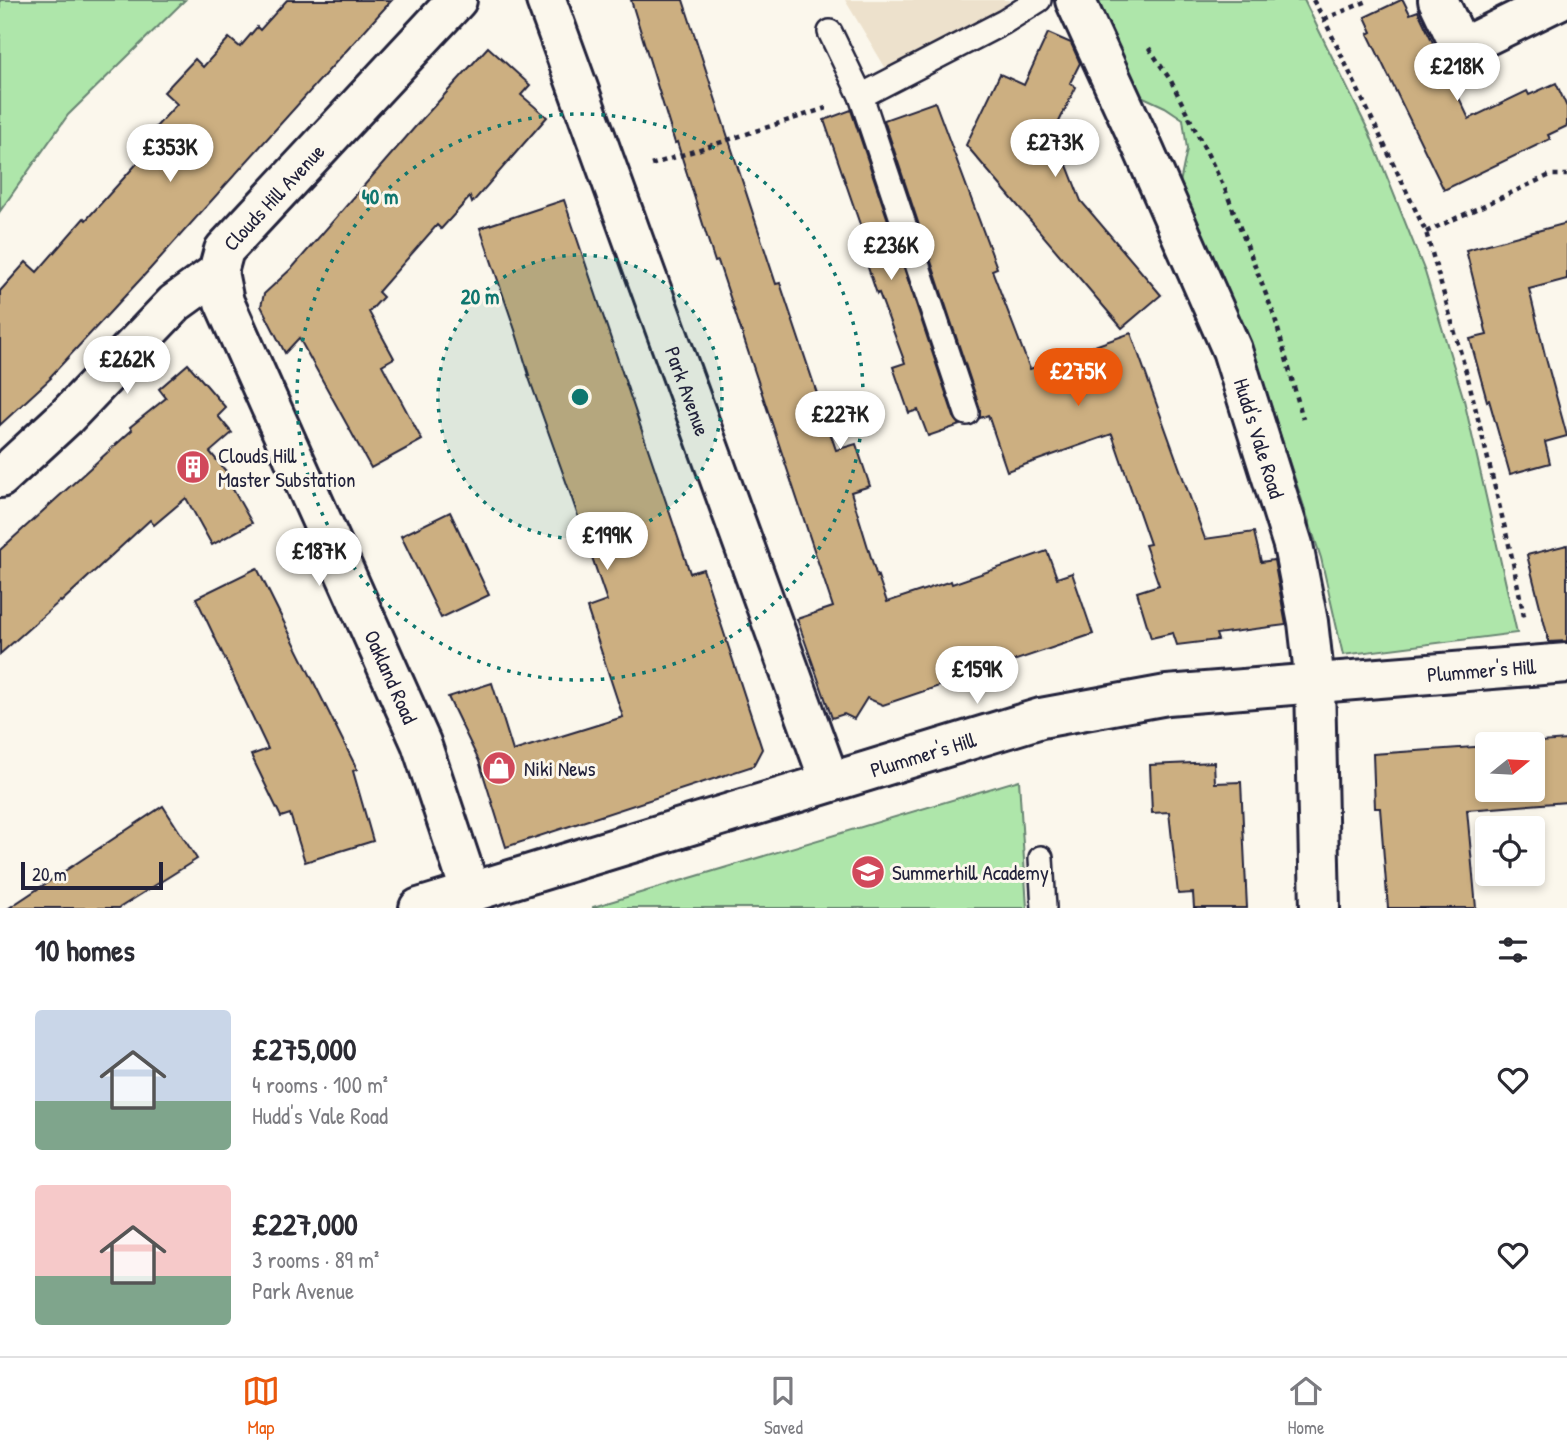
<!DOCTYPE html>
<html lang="en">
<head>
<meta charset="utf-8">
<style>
	:root { --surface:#fff; --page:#f2f2f3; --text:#2b2b33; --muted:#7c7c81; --line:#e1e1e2; --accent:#ea580c }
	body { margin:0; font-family:"Patrick Hand",sans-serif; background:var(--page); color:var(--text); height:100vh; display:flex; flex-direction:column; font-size:26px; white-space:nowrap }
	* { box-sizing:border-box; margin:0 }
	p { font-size:23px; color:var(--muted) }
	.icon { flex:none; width:38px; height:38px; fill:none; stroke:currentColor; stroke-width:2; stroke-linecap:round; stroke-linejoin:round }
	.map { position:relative; height:908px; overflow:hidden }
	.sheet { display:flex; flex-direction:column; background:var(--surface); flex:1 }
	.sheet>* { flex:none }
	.needle { width:46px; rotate:72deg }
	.tools { position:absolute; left:1475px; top:732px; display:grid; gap:14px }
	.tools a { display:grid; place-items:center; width:70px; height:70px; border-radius:7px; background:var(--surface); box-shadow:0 4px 10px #0003; font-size:35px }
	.scale { position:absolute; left:21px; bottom:18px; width:142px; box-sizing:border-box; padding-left:7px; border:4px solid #22223b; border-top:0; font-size:19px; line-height:24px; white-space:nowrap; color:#22223b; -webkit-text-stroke:5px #fbf7ec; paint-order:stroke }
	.price { position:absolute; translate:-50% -60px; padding:0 16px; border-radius:24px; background:#fff; color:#222; font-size:23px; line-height:46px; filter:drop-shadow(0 2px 4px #0008) }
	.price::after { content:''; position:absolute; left:50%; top:42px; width:21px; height:16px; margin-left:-10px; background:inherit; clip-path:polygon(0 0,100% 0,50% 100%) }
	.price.selected { background:var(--accent); color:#fff }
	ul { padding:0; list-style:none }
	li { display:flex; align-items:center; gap:21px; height:175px; padding:0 35px }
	li span { display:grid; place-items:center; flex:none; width:196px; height:140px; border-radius:7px; color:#555 }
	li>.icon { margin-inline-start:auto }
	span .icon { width:84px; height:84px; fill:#fffc; stroke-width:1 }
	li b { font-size:30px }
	h2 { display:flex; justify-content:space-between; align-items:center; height:84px; padding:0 35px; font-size:30px }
	.dock { display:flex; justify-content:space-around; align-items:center; height:98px; border-top:2px solid var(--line); background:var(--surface); font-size:19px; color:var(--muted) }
	.dock a { display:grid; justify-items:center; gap:4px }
	.dock .selected { color:var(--accent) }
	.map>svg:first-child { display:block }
</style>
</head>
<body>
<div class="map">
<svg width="1567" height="908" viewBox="0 0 1567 908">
	<rect width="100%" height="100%" fill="#fbf7ec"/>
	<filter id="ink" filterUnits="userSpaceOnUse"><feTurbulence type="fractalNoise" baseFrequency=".0143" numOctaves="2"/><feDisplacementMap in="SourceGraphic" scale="14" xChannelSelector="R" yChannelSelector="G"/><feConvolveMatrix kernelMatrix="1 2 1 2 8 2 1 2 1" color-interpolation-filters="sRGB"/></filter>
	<g filter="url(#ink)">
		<!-- built -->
		<polygon fill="#ede1cc" points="845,0 1010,0 993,19 888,72"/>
		<!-- green -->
		<g fill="#aee6aa" stroke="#688472" stroke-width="2">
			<polygon points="0,0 185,0 68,115 0,211"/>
			<polygon points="1092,0 1304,0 1369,132 1425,272 1464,400 1517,633 1343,655 1321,558 1251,346 1180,183 1187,149 1183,119 1165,107 1139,95"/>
			<polygon points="1019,780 1027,908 593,908 593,907"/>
		</g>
		<!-- building -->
		<g fill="#ccaf81" stroke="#22223b" stroke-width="2">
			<polygon points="287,0 392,0 150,269 50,377 51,378 0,425 0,291 26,262 37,272 84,218 86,220 141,159 133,152 177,104 164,92 195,59 203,67 229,38 240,47 257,27 260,30"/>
			<polygon points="631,0 683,0 776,284 780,283 836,450 856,444 870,486 851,492 877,577 878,576 887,602 951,581 952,584 1047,551 1057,578 1072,573 1093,634 883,705 867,698 854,719 844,714 832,718 797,619 833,607 718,261 715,262 677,142 675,143"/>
			<polygon points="1401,0 1403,0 1410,14 1418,11 1469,119 1527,91 1529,95 1556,83 1567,107 1567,126 1548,135 1550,139 1444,190 1368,34 1372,32 1365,17"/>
			<polygon points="1048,33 1071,43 1080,63 1070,83 1076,87 1054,132 1081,201 1161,295 1122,328 966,145 1000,74 1024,85"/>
			<polygon points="488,47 530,85 521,95 547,117 472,203 470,197 441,229 437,225 378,292 383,297 369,312 394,358 382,365 422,440 371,468 299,338 285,353 261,306 264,294 293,267 416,126"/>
			<polygon points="935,102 997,268 992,270 1030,369 1131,333 1205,539 1254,532 1261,562 1274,560 1286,625 1216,634 1218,640 1177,645 1173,633 1151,638 1137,592 1159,585 1145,545 1150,544 1112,434 1007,471 988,415 980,418 980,409 884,120"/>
			<polygon points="851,110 954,417 960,425 928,436 918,410 909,413 893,367 905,363 879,293 877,294 858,238 864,236 824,120"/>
			<polygon points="564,200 690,573 703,569 762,749 753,766 506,847 479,761 448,697 492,683 513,751 623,717 587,608 607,601 569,490 528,375 529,375 515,330 480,228"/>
			<polygon points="1567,223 1567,279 1529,289 1545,355 1567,436 1545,442 1550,463 1510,474 1489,400 1487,401 1470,339 1487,335 1466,250"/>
			<polygon points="188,364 226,408 218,416 232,433 210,452 235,482 231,486 252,523 212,545 186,498 154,525 150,520 61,602 60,601 0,654 0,550 132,430 130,427 166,398 159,389"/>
			<polygon points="450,512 489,595 441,618 401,536"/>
			<polygon points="1567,545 1567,641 1549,642 1527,555"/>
			<polygon points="257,568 357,769 353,771 373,841 305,862 290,814 281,817 251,755 268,749 196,598"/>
			<polygon points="1567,740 1567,802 1467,810 1476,908 1388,908 1380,808 1375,808 1373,754 1488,746 1488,789 1533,789 1533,744 1514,744"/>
			<polygon points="1214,762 1215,783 1241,782 1247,908 1194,908 1193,893 1178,894 1169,812 1152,813 1150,765"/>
			<polygon points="163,806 197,859 119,908 9,908"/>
		</g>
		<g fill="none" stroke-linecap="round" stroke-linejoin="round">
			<!-- lane casing -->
			<g stroke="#22223b" stroke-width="28">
				<g id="lane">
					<polyline points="830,32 861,96 1004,22 1039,0"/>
					<polyline points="861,96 967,413"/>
					<polyline points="1041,858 1044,908"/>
				</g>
			</g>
			<!-- street casing -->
			<g stroke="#22223b" stroke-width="44">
				<g id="street">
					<path id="s1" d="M546,0L830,782"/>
					<path id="s2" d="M1075,0L1142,146L1232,350L1293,545L1308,622L1315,683L1320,908"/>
					<polyline points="1438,0 1461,48 1559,0"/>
					<path id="s3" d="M218,272L224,302L421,743L471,893"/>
					<path id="s4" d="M0,478L66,417L175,303L218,272L224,250L457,0"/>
					<path id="s5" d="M419,908L1041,718L1167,695L1567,663"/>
				</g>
			</g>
			<!-- path -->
			<g stroke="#22223b" stroke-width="4.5" stroke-dasharray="5 5" stroke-linecap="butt">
				<polyline points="1313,0 1324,19 1426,232 1469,382 1511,553 1525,621"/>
				<polyline points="1324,19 1370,0"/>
				<polyline points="1149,48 1171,81 1225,189 1274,315 1303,419"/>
				<polyline points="651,165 826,108"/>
				<polyline points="1426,232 1550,175 1567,175"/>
			</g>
			<!-- lane -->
			<use href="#lane" stroke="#fbf7ec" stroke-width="23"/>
			<!-- street -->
			<use href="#street" stroke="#fbf7ec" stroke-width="38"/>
		</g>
	</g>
	<!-- distance rings -->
	<circle cx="580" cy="397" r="142" fill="#0f766e" fill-opacity=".12"/>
	<g fill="none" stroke="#0f766e" stroke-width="3.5" stroke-dasharray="3.5 7">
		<circle cx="580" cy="397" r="142"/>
		<circle cx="580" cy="397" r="283"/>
	</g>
	<!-- icons -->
	<defs>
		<g id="building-disc" transform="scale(1.75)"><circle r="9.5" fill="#d1495b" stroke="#fbf7ec"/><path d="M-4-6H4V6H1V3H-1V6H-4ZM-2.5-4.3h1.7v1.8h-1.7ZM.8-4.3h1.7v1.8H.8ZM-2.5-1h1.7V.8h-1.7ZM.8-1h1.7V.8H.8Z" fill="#fff"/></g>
		<g id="shop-disc" transform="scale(1.75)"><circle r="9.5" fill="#d1495b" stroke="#fbf7ec"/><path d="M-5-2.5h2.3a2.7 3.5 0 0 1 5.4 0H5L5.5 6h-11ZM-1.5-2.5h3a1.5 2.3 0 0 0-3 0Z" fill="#fff"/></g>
		<g id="school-disc" transform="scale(1.75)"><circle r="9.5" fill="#d1495b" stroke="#fbf7ec"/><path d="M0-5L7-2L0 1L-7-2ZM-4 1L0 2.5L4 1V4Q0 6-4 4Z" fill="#fff"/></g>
	</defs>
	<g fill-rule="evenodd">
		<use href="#building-disc" x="193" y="467"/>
		<use href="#shop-disc" x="499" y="768"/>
		<use href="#school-disc" x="868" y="872"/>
	</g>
	<g text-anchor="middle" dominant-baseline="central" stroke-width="6" stroke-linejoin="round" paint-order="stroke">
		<!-- street labels -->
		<g font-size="21" fill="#22223b" stroke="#fbf7ec">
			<text stroke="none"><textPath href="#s4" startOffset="396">Clouds Hill Avenue</textPath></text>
			<text stroke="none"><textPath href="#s1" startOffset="416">Park Avenue</textPath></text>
			<text stroke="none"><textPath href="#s2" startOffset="476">Hudd's Vale Road</textPath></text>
			<text stroke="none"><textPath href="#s5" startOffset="1094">Plummer's Hill</textPath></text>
			<text stroke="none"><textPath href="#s3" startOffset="441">Oakland Road</textPath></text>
			<text stroke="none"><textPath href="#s5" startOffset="527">Plummer's Hill</textPath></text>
		</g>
		<!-- poi labels -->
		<g font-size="21" fill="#22223b" stroke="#fbf7ec" text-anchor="start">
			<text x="218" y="455">Clouds Hill<tspan x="218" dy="24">Master Substation</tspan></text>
			<text x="524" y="768">Niki News</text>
			<text x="892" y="872">Summerhill Academy</text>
		</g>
	</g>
	<circle cx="580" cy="397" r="10" fill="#0f766e" stroke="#fbf7ec" stroke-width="3.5"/>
	<g font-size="21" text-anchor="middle" font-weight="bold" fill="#0f766e" stroke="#fbf7ec" stroke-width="6" stroke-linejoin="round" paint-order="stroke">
		<text x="380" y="204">40 m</text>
		<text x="480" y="304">20 m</text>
	</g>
</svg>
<div class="tools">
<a><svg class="needle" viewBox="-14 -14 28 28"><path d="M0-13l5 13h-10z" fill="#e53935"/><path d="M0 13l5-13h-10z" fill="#7c7c81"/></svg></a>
<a><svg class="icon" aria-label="locate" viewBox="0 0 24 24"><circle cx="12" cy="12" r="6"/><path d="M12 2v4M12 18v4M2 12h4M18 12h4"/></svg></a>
</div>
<div class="scale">20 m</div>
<b class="price" style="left:1457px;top:103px">£218K</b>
<b class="price" style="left:1055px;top:179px">£273K</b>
<b class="price" style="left:170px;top:184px">£353K</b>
<b class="price" style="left:891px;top:282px">£236K</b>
<b class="price" style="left:127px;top:396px">£262K</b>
<b class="price selected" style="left:1078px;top:408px">£275K</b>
<b class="price" style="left:840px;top:451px">£227K</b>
<b class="price" style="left:607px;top:572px">£199K</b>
<b class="price" style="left:319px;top:588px">£187K</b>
<b class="price" style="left:977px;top:706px">£159K</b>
</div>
<section class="sheet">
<h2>10 homes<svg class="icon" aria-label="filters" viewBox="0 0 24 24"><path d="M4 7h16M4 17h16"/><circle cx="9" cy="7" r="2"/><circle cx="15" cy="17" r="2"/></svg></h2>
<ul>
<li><span style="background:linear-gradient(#c9d6e8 65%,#7fa58c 0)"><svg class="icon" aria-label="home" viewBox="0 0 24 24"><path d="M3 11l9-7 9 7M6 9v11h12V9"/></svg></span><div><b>£275,000</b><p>4 rooms · 100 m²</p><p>Hudd's Vale Road</p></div><svg class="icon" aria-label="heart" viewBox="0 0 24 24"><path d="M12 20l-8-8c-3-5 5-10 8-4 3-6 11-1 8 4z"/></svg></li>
<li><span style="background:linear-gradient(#f6c9c9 65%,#7fa58c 0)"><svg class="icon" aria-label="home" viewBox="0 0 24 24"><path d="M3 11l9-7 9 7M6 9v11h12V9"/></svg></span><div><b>£227,000</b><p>3 rooms · 89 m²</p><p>Park Avenue</p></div><svg class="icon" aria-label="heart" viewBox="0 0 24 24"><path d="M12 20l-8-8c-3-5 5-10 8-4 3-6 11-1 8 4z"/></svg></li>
</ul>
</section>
<nav class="dock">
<a class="selected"><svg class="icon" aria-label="map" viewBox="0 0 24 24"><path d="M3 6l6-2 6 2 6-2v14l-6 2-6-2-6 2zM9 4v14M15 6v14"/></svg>Map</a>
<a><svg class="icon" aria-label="saved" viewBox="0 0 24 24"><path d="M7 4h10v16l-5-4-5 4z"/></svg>Saved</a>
<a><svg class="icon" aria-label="home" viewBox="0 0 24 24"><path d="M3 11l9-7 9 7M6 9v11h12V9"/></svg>Home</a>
</nav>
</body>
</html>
